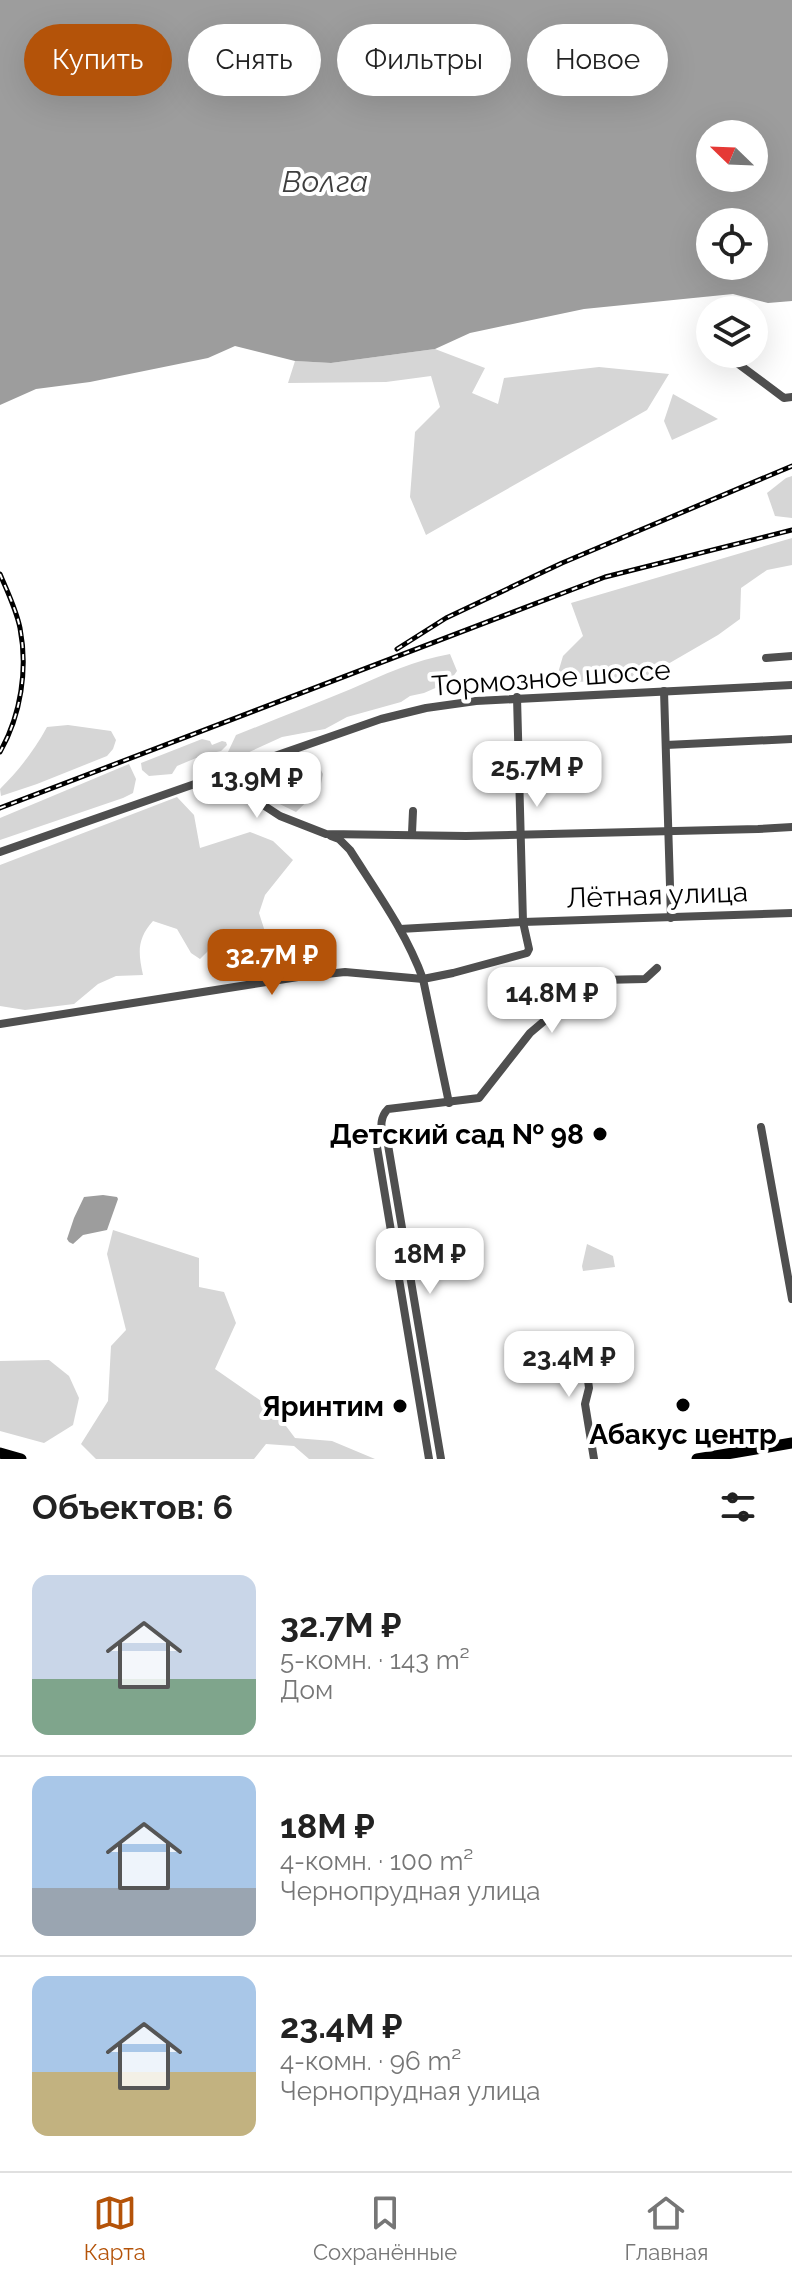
<!DOCTYPE html>
<html lang="ru">
<head>
<meta charset="utf-8">
<style>
	:root { --surface:#fff; --page:#f2f2f2; --text:#222; --muted:#767676; --line:#e0e0e0; --accent:#b45309 }
	body { margin:0; font-family:Raleway,sans-serif; background:var(--page); color:var(--text); height:100vh; display:flex; flex-direction:column; font-size:30px; white-space:nowrap }
	* { box-sizing:border-box; margin:0 }
	p { font-size:26px; color:var(--muted) }
	.icon { flex:none; width:44px; height:44px; fill:none; stroke:currentColor; stroke-width:2; stroke-linecap:round; stroke-linejoin:round }
	.map { position:relative; height:1459px; overflow:hidden }
	.details { display:flex; flex-direction:column; background:var(--surface); flex:1 }
	.details>* { flex:none }
	.hud { position:absolute; left:24px; top:24px; width:744px; height:72px; display:flex; gap:16px }
	.needle { width:52px; rotate:293deg }
	.controls { position:absolute; left:696px; top:120px; display:grid; gap:16px }
	.controls a { display:grid; place-items:center; width:72px; height:72px; border-radius:50%; background:var(--surface); box-shadow:0 8px 32px #0002; font-size:40px }
	.price { position:absolute; translate:-50% -68px; padding:0 18px; border-radius:16px; background:#fff; color:#222; font-size:26px; line-height:52px; filter:drop-shadow(0 2px 4px #0008) }
	.price::after { content:''; position:absolute; left:50%; top:48px; width:24px; height:18px; margin-left:-12px; background:inherit; clip-path:polygon(0 0,100% 0,50% 100%) }
	.price.on { background:var(--accent); color:#fff }
	ul { padding:0; list-style:none }
	li { display:flex; align-items:center; gap:24px; height:200px; padding:0 32px }
	li+li { border-top:2px solid var(--line) }
	li span { display:grid; place-items:center; flex:none; width:224px; height:160px; border-radius:16px; color:#555 }
	li>.icon { margin-inline-start:auto }
	span .icon { width:96px; height:96px; fill:#fffc; stroke-width:1 }
	li b { font-size:34px }
	h2 { display:flex; justify-content:space-between; align-items:center; height:96px; padding:0 32px; font-size:34px }
	.pill { padding:0 28px; border-radius:36px; background:var(--surface); box-shadow:0 8px 32px #0002; font-size:28px; line-height:72px }
	.pill.on { background:var(--accent); color:#fff }
	.tabs { display:flex; justify-content:space-around; align-items:center; height:112px; border-top:2px solid var(--line); background:var(--surface); font-size:22px; color:var(--muted) }
	.tabs a { display:grid; justify-items:center; gap:4px }
	.tabs .on { color:var(--accent) }
	.map>svg:first-child { display:block }
</style>
</head>
<body>
<div class="map">
<svg width="792" height="1459" viewBox="0 0 792 1459">
	<rect width="100%" height="100%" fill="#fff"/>
	<!-- green -->
	<g fill="#d6d6d6">
		<polygon points="435,349 485,368 472,393 498,404 504,378 599,367 669,374 647,410 426,535 410,497 415,432 440,407 431,376 386,382 288,383 295,361 331,363"/>
		<polygon points="673,394 718,419 672,440 664,421"/>
		<polygon points="792,476 792,518 775,516 767,493 786,478"/>
		<polygon points="792,538 792,565 767,570 741,588 740,619 718,635 642,679 555,683 563,656 583,636 571,603"/>
		<path d="M450,654L457,671L449,682L424,693L410,696L401,702L347,717L325,729L282,737L234,759L228,760V752L236,735C274,720 312,705 351,689C383,675 415,660 450,654Z"/>
		<path d="M68,725L111,731L116,740L113,749L107,756L37,784L1,796L0,789C19,770 34,751 47,727Z"/>
		<polygon points="202,739 210,741 212,745 222,741 226,742 227,745 221,751 212,753 210,769 206,767 203,760 196,758 177,766 172,774 149,776 142,770 141,763"/>
		<polygon points="317,763 323,774 320,789 296,812 247,788 259,780"/>
		<polygon points="129,764 136,779 133,793 123,798 0,840 0,818"/>
		<path d="M177,797L194,815L200,848L250,832L273,841L293,860L265,895L259,913L268,941L257,959L232,960L212,947L200,959L191,953L177,929L153,921C137,939 138,952 143,975L116,976L98,984L74,1004L25,1010L0,1006V865Z"/>
		<polygon points="113,1230 199,1258 199,1287 224,1292 236,1323 215,1369 274,1410 295,1438 332,1441 375,1459 309,1459 294,1446 266,1444 254,1459 96,1459 81,1444 108,1401 111,1346 126,1330 107,1254"/>
		<polygon points="587,1244 613,1256 615,1267 583,1271 582,1266"/>
		<polygon points="49,1360 69,1376 79,1398 73,1425 44,1443 0,1431 0,1361"/>
	</g>
	<!-- water -->
	<g fill="#9d9d9d" fill-rule="evenodd">
		<path d="M0,0H792V301L768,303L733,294L584,309L470,333L435,349L331,363L295,361L235,346L208,358L90,382L36,389L0,405ZM710,134H754V178H710ZM710,222H754V266H710Z"/>
		<polygon points="103,1195 117,1197 118,1199 107,1230 83,1235 73,1244 69,1242 67,1239 74,1218 84,1197"/>
	</g>
	<g fill="none" stroke-linecap="round" stroke-linejoin="round">
		<!-- minor -->
		<g stroke="#4f4f4f" stroke-width="8">
			<polyline points="729,357 784,398 792,397"/>
			<polyline points="766,658 792,656"/>
			<polyline points="664,691 671,918"/>
			<polyline points="666,745 792,739"/>
			<polyline points="219,776 280,816 326,834 466,836 758,829 792,827"/>
			<polyline points="412,833 413,811"/>
			<path d="M331,836L339,839L350,850C376,891 406,932 423,979L449,1103"/>
			<polyline points="0,852 381,719 426,708 476,701 792,685"/>
			<polyline points="400,929 523,922 792,913"/>
			<polyline points="0,1024 298,977 345,972 423,979 453,973 527,953 529,949 523,922 517,697"/>
			<polyline points="761,1127 792,1299"/>
			<path d="M382,1137C381,1126 380,1117 388,1109L479,1098L530,1033L589,983L602,980L645,979L657,968"/>
			<polyline points="582,1335 589,1388 585,1404 594,1459"/>
			<polyline points="429,1459 376,1141 382,1137 387,1139 441,1459"/>
		</g>
		<!-- major -->
		<g stroke="#000" stroke-width="11">
			<polyline points="0,1453 21,1459"/>
			<polyline points="697,1459 792,1443"/>
		</g>
		<!-- rail casing -->
		<g stroke="#000" stroke-width="5">
			<g id="rail">
				<path d="M0,574C7,591 16,609 20,628C28,669 21,715 0,752"/>
				<polyline points="397,649 446,618 562,563 792,466"/>
				<polyline points="0,808 605,577 792,530"/>
			</g>
		</g>
		<!-- rail -->
		<use href="#rail" stroke="#fff" stroke-width="2" stroke-dasharray="6" stroke-linecap="butt"/>
	</g>
	<!-- markers -->
	<g fill="#000" stroke="#fff" stroke-width="3">
		<circle cx="600" cy="1134" r="8"/>
		<circle cx="683" cy="1405" r="8"/>
		<circle cx="400" cy="1406" r="8"/>
	</g>
	<g text-anchor="middle" dominant-baseline="central" stroke-width="8" stroke-linejoin="round" paint-order="stroke">
		<!-- street labels -->
		<g font-size="28" fill="#000" stroke="#fff">
			<text transform="translate(551 678) rotate(-4)">Тормозное шоссе</text>
			<text transform="translate(657 895) rotate(-2)">Лётная улица</text>
		</g>
		<!-- poi labels -->
		<g font-size="28" font-weight="bold" fill="#000" stroke="#fff" text-anchor="end">
			<text x="584" y="1134">Детский сад № 98</text>
			<text x="384" y="1406">Яринтим</text>
			<text x="683" y="1434" text-anchor="middle">Абакус центр</text>
		</g>
		<!-- water labels -->
		<g font-size="30" font-style="italic" fill="#3e3e3e" stroke="#fff">
			<text x="325" y="181">Волга</text>
		</g>
	</g>
</svg>
<div class="controls">
<a><svg class="needle" viewBox="-14 -14 28 28"><path d="M0-13l5 13h-10z" fill="#e53935"/><path d="M0 13l5-13h-10z" fill="#767676"/></svg></a>
<a><svg class="icon" aria-label="locate" viewBox="0 0 24 24"><circle cx="12" cy="12" r="6"/><path d="M12 2v4M12 18v4M2 12h4M18 12h4"/></svg></a>
<a><svg class="icon" aria-label="layers" viewBox="0 0 24 24"><path d="M12 4l9 5-9 5-9-5zM3 14l9 5 9-5"/></svg></a>
</div>
<b class="price" style="left:537px;top:809px">25.7M ₽</b>
<b class="price" style="left:257px;top:820px">13.9M ₽</b>
<b class="price on" style="left:272px;top:997px">32.7M ₽</b>
<b class="price" style="left:552px;top:1035px">14.8M ₽</b>
<b class="price" style="left:430px;top:1296px">18M ₽</b>
<b class="price" style="left:569px;top:1399px">23.4M ₽</b>
<div class="hud">
<a class="pill on">Купить</a>
<a class="pill">Снять</a>
<a class="pill">Фильтры</a>
<a class="pill">Новое</a>
</div>
</div>
<section class="details">
<h2>Объектов: 6<svg class="icon" aria-label="filters" viewBox="0 0 24 24"><path d="M4 7h16M4 17h16"/><circle cx="9" cy="7" r="2"/><circle cx="15" cy="17" r="2"/></svg></h2>
<ul>
<li><span style="background:linear-gradient(#c9d6e8 65%,#7fa58c 0)"><svg class="icon" aria-label="home" viewBox="0 0 24 24"><path d="M3 11l9-7 9 7M6 9v11h12V9"/></svg></span><div><b>32.7M ₽</b><p>5-комн. · 143 m²</p><p>Дом</p></div></li>
<li><span style="background:linear-gradient(#a9c7e8 70%,#9aa5b1 0)"><svg class="icon" aria-label="home" viewBox="0 0 24 24"><path d="M3 11l9-7 9 7M6 9v11h12V9"/></svg></span><div><b>18M ₽</b><p>4-комн. · 100 m²</p><p>Чернопрудная улица</p></div></li>
<li><span style="background:linear-gradient(#a9c7e8 60%,#c2b280 0)"><svg class="icon" aria-label="home" viewBox="0 0 24 24"><path d="M3 11l9-7 9 7M6 9v11h12V9"/></svg></span><div><b>23.4M ₽</b><p>4-комн. · 96 m²</p><p>Чернопрудная улица</p></div></li>
</ul>
</section>
<nav class="tabs">
<a class="on"><svg class="icon" aria-label="map" viewBox="0 0 24 24"><path d="M3 6l6-2 6 2 6-2v14l-6 2-6-2-6 2zM9 4v14M15 6v14"/></svg>Карта</a>
<a><svg class="icon" aria-label="saved" viewBox="0 0 24 24"><path d="M7 4h10v16l-5-4-5 4z"/></svg>Сохранённые</a>
<a><svg class="icon" aria-label="home" viewBox="0 0 24 24"><path d="M3 11l9-7 9 7M6 9v11h12V9"/></svg>Главная</a>
</nav>
</body>
</html>
